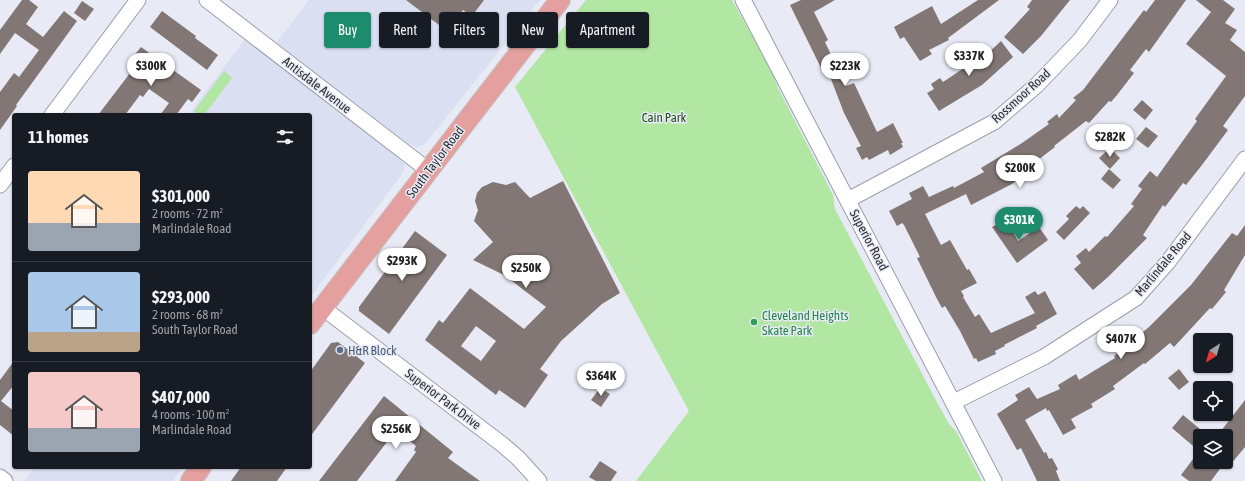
<!DOCTYPE html>
<html lang="en">
<head>
<meta charset="utf-8">
<style>
	:root { --surface:#171b24; --page:#242831; --text:#f1f3f6; --muted:#9ea1a6; --line:#363941; --accent:#1d8c6c }
	body { margin:0; font-family:"Asap Condensed",sans-serif; background:var(--page); color:var(--text); height:100vh; display:flex; flex-direction:column; font-size:15px; white-space:nowrap }
	* { box-sizing:border-box; margin:0 }
	p { font-size:13px; color:var(--muted) }
	.icon { flex:none; width:22px; height:22px; fill:none; stroke:currentColor; stroke-width:2; stroke-linecap:round; stroke-linejoin:round }
	.map { position:relative; flex:1; overflow:hidden }
	.panel { position:absolute; left:12px; top:113px; width:300px; height:356px; display:flex; flex-direction:column; background:var(--surface); border-radius:4px; box-shadow:0 1px 3px #0004 }
	.panel>* { flex:none }
	.guide { position:absolute; left:324px; top:12px; width:380px; height:36px; display:flex; gap:8px }
	.needle { width:26px; rotate:217deg }
	.fabs { position:absolute; left:1193px; top:333px; display:grid; gap:8px }
	.fabs a { display:grid; place-items:center; width:40px; height:40px; border-radius:4px; background:var(--surface); box-shadow:0 1px 3px #0004; font-size:20px }
	.price { position:absolute; translate:-50% -34px; padding:0 9px; border-radius:14px; background:#fff; color:#222; font-size:13px; line-height:26px; filter:drop-shadow(0 1px 2px #0008) }
	.price::after { content:''; position:absolute; left:50%; top:24px; width:12px; height:9px; margin-left:-6px; background:inherit; clip-path:polygon(0 0,100% 0,50% 100%) }
	.price.selected { background:var(--accent); color:#fff }
	ul { padding:0; list-style:none }
	li { display:flex; align-items:center; gap:12px; height:100px; padding:0 16px }
	li+li { border-top:1px solid var(--line) }
	li span { display:grid; place-items:center; flex:none; width:112px; height:80px; border-radius:4px; color:#555 }
	li>.icon { margin-inline-start:auto }
	span .icon { width:48px; height:48px; fill:#fffc; stroke-width:1 }
	li b { font-size:17px }
	h2 { display:flex; justify-content:space-between; align-items:center; height:48px; padding:0 16px; font-size:17px }
	.chip { padding:0 14px; border-radius:4px; background:var(--surface); box-shadow:0 1px 3px #0004; font-size:14px; line-height:36px }
	.chip.selected { background:var(--accent); color:#fff }
	.map>svg:first-child { display:block }
</style>
</head>
<body>
<div class="map">
<svg width="1245" height="481" viewBox="0 0 1245 481">
	<rect width="100%" height="100%" fill="#e8ebf6"/>
	<!-- built -->
	<g fill="#dae0f2">
		<polygon points="309,0 540,0 425,144 417,147 409,144 276,43"/>
		<polygon points="245,39 393,153 404,164 404,170 402,174 310,298 310,115 188,115"/>
		<polygon points="34,467 183,467 173,481 24,481"/>
	</g>
	<!-- green -->
	<g fill="#b2e6a3">
		<polygon points="586,0 732,0 771,69 778,88 833,195 835,209 938,404 949,424 956,431 982,481 636,481 689,411 515,87"/>
		<polygon points="224,71 232,78 204,115 200,115 194,111"/>
	</g>
	<!-- building -->
	<g fill="#827774" fill-rule="evenodd">
		<polygon points="22,0 29,0 38,7 26,24 43,37 64,11 77,21 16,105 17,106 0,130 0,92 14,73 19,77 39,50 15,33 0,54 0,30"/>
		<polygon points="406,0 484,0 472,16 463,10 447,31"/>
		<polygon points="801,0 835,0 814,12 828,40 825,42 846,86 854,83 877,132 893,123 903,143 901,143 903,147 890,155 888,150 869,160 867,157 862,160 856,148 861,146 844,113 829,74 825,76 790,5"/>
		<polygon points="978,0 999,0 948,38 949,40 929,50 932,54 920,61 904,37 900,39 894,27 932,6 941,24"/>
		<polygon points="1032,0 1070,0 1041,36 1023,54 1004,37 1030,9 1027,7"/>
		<polygon points="1155,0 1186,0 1149,52 1146,49 1130,70 1134,73 1117,95 1111,102 1109,101 1089,123 1086,121 1054,146 1055,147 1034,163 1036,166 1012,184 971,205 966,194 925,214 941,245 950,240 967,270 969,269 977,283 961,291 964,296 963,297 975,317 979,314 991,333 1035,313 1025,297 1035,291 1038,295 1045,291 1057,314 1036,326 1037,328 1004,345 1005,346 995,351 996,354 978,362 976,358 974,359 960,331 945,306 942,308 936,297 917,258 920,257 904,225 902,223 897,226 889,211 912,199 909,193 923,186 929,197 953,186 954,188 984,172 981,168 1022,143 1049,124 1047,122 1057,114 1059,118 1076,100 1073,98 1083,90 1144,10 1146,12"/>
		<polygon points="1196,0 1223,0 1235,9 1225,23 1237,30 1230,40 1245,52 1245,96 1223,126 1228,130 1202,165 1186,185 1183,183 1165,207 1163,205 1143,235 1147,238 1108,277 1093,290 1074,269 1081,263 1076,256 1086,248 1089,252 1105,236 1107,237 1134,206 1131,204 1142,189 1138,186 1150,171 1157,177 1197,121 1195,119 1226,76 1186,44 1211,12"/>
		<polygon points="82,1 94,9 85,21 74,13"/>
		<polygon points="162,11 196,36 195,38 218,55 207,70 150,27"/>
		<polygon points="1001,41 1013,57 982,85 939,111 927,93 934,89 931,84 940,78 943,82 973,62 971,61 981,53 984,57"/>
		<polygon points="141,47 201,90 192,102 188,99 176,115 160,115 169,103 149,89 143,97 140,95 125,115 98,115 137,64 131,59"/>
		<polygon points="1142,100 1153,110 1145,120 1133,110"/>
		<polygon points="1146,127 1158,136 1148,148 1136,139"/>
		<polygon points="1110,148 1120,158 1110,169 1099,158"/>
		<polygon points="1109,169 1121,180 1113,189 1101,179"/>
		<path d="M563,181L620,293L602,304L561,341L540,369L548,375L525,408L499,390L496,395L425,340L439,320L443,323L470,288L524,329L546,307L504,275L473,260L493,242L474,221L478,210L475,201L477,193L482,187L493,182L506,185L515,182L530,198ZM476,326L496,341L481,361L461,346Z"/>
		<polygon points="1076,206 1080,209 1083,206 1090,213 1064,240 1056,232 1069,219 1066,216"/>
		<polygon points="1006,219 1018,241 1039,227 1048,240 1017,263 992,227"/>
		<polygon points="1245,225 1245,255 1224,290 1226,292 1212,309 1210,308 1174,347 1170,343 1145,364 1144,363 1113,386 1115,389 1091,404 1093,407 1071,419 1076,428 1063,435 1049,410 1047,411 1046,408 1025,420 1044,453 1046,452 1049,459 1052,458 1058,469 1056,471 1060,481 1037,481 1021,448 1017,450 997,414 1018,400 1015,395 1029,387 1037,399 1060,389 1058,385 1076,374 1079,380 1115,358 1114,356 1149,327 1191,285 1232,233 1237,236"/>
		<polygon points="415,231 447,255 389,334 359,311 359,307"/>
		<polygon points="338,342 365,363 310,437 310,372 331,343"/>
		<polygon points="14,361 14,385 1,401 14,411 14,436 0,425 0,380"/>
		<polygon points="1179,369 1189,382 1179,390 1168,378"/>
		<polygon points="600,388 610,394 601,407 591,400"/>
		<polygon points="384,396 453,452 448,458 480,481 395,481 416,452 414,450 416,446 398,432 395,436 393,434 357,481 319,481"/>
		<polygon points="1245,400 1245,447 1226,470 1226,436 1217,436"/>
		<polygon points="1183,415 1200,429 1200,462 1225,462 1211,481 1189,481 1181,475 1199,451 1172,428"/>
		<polygon points="600,461 617,472 611,481 596,481 589,477"/>
		<polygon points="241,467 287,467 277,481 231,481"/>
	</g>
	<g fill="none" stroke-linecap="round" stroke-linejoin="round">
		<!-- minor casing -->
		<g stroke="#9b9fa9" stroke-width="17">
			<g id="minor">
				<polyline points="207,0 428,170"/>
				<polyline points="743,0 994,481"/>
				<polyline points="52,115 138,0"/>
				<polyline points="0,185 14,166"/>
				<polyline points="848,200 994,122 1037,85 1080,40 1110,0"/>
				<polyline points="323,308 503,445 518,458 539,481"/>
				<polyline points="954,402 1044,357 1136,298 1168,262 1245,159"/>
				<polyline points="0,477 5,481"/>
			</g>
		</g>
		<!-- major casing -->
		<g stroke="#c8c9ca" stroke-width="22">
			<g id="major">
				<polyline points="310,324 560,0"/>
				<polyline points="191,481 201,467"/>
			</g>
		</g>
		<!-- minor -->
		<use href="#minor" stroke="#fff" stroke-width="15"/>
		<!-- major -->
		<use href="#major" stroke="#e3a09e" stroke-width="20"/>
	</g>
	<!-- markers -->
	<circle fill="#2e9e5b" stroke="#e8ebf6" stroke-width="1.5" cx="754" cy="322" r="4"/>
	<circle fill="#5c6f8a" stroke="#e8ebf6" stroke-width="1.5" cx="340" cy="350" r="4"/>
	<g text-anchor="middle" dominant-baseline="central" stroke-width="3" stroke-linejoin="round" paint-order="stroke">
		<!-- street labels -->
		<g font-size="13" fill="#2c2e32" stroke="#e8ebf6">
			<text transform="translate(317 85) rotate(38)">Antisdale Avenue</text>
			<text transform="translate(1021 96) rotate(-42)">Rossmoor Road</text>
			<text transform="translate(435 162) rotate(-53)">South Taylor Road</text>
			<text transform="translate(869 240) rotate(62)">Superior Road</text>
			<text transform="translate(1163 264) rotate(-50)">Marlindale Road</text>
			<text transform="translate(443 399) rotate(37)">Superior Park Drive</text>
		</g>
		<!-- park labels -->
		<g font-size="13" fill="#264d19" stroke="#e8ebf6">
			<text x="664" y="117">Cain Park</text>
		</g>
		<!-- leisure labels -->
		<g font-size="13" fill="#27864d" stroke="#e8ebf6" text-anchor="start">
			<text x="762" y="315">Cleveland Heights<tspan x="762" dy="15">Skate Park</tspan></text>
		</g>
		<!-- service labels -->
		<g font-size="13" fill="#4e5e75" stroke="#e8ebf6" text-anchor="start">
			<text x="348" y="350">H&amp;R Block</text>
		</g>
	</g>
</svg>
<div class="fabs">
<a><svg class="needle" viewBox="-14 -14 28 28"><path d="M0-13l5 13h-10z" fill="#e53935"/><path d="M0 13l5-13h-10z" fill="#9ea1a6"/></svg></a>
<a><svg class="icon" aria-label="locate" viewBox="0 0 24 24"><circle cx="12" cy="12" r="6"/><path d="M12 2v4M12 18v4M2 12h4M18 12h4"/></svg></a>
<a><svg class="icon" aria-label="layers" viewBox="0 0 24 24"><path d="M12 4l9 5-9 5-9-5zM3 14l9 5 9-5"/></svg></a>
</div>
<b class="price" style="left:969px;top:77px">$337K</b>
<b class="price" style="left:151px;top:87px">$300K</b>
<b class="price" style="left:845px;top:87px">$223K</b>
<b class="price" style="left:1110px;top:158px">$282K</b>
<b class="price" style="left:1020px;top:189px">$200K</b>
<b class="price selected" style="left:1019px;top:241px">$301K</b>
<b class="price" style="left:402px;top:282px">$293K</b>
<b class="price" style="left:526px;top:289px">$250K</b>
<b class="price" style="left:1121px;top:360px">$407K</b>
<b class="price" style="left:601px;top:397px">$364K</b>
<b class="price" style="left:396px;top:450px">$256K</b>
<div class="guide">
<a class="chip selected">Buy</a>
<a class="chip">Rent</a>
<a class="chip">Filters</a>
<a class="chip">New</a>
<a class="chip">Apartment</a>
</div>
<section class="panel">
<h2>11 homes<svg class="icon" aria-label="filters" viewBox="0 0 24 24"><path d="M4 7h16M4 17h16"/><circle cx="9" cy="7" r="2"/><circle cx="15" cy="17" r="2"/></svg></h2>
<ul>
<li><span style="background:linear-gradient(#ffd9b3 65%,#9aa5b1 0)"><svg class="icon" aria-label="home" viewBox="0 0 24 24"><path d="M3 11l9-7 9 7M6 9v11h12V9"/></svg></span><div><b>$301,000</b><p>2 rooms · 72 m²</p><p>Marlindale Road</p></div></li>
<li><span style="background:linear-gradient(#a9c7e8 75%,#b9a48a 0)"><svg class="icon" aria-label="home" viewBox="0 0 24 24"><path d="M3 11l9-7 9 7M6 9v11h12V9"/></svg></span><div><b>$293,000</b><p>2 rooms · 68 m²</p><p>South Taylor Road</p></div></li>
<li><span style="background:linear-gradient(#f6c9c9 70%,#9aa5b1 0)"><svg class="icon" aria-label="home" viewBox="0 0 24 24"><path d="M3 11l9-7 9 7M6 9v11h12V9"/></svg></span><div><b>$407,000</b><p>4 rooms · 100 m²</p><p>Marlindale Road</p></div></li>
</ul>
</section>
</div>
</body>
</html>
